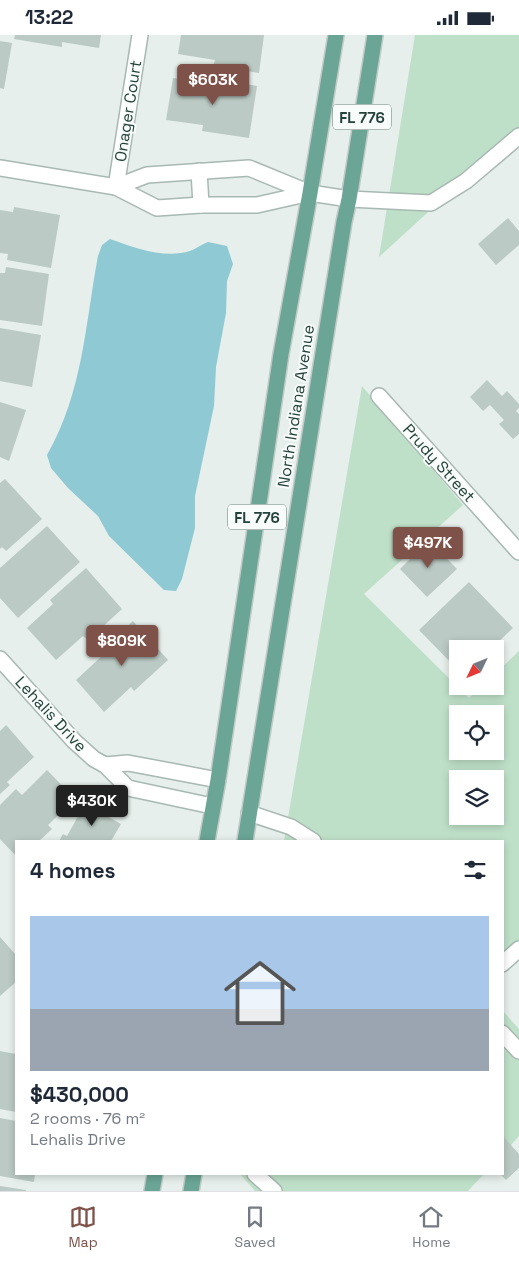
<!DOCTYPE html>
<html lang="en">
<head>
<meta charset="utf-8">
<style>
	:root { --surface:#fff; --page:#f2f2f3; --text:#1f2937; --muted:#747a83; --line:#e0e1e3; --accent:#7f5249 }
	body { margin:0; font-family:"Space Grotesk",sans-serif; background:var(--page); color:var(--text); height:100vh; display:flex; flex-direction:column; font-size:19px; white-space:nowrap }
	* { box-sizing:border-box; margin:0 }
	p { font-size:16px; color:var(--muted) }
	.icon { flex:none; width:28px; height:28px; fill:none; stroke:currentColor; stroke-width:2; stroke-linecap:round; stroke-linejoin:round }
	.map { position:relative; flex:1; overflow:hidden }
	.side { position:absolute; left:15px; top:805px; width:489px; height:335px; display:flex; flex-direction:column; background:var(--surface); border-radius:0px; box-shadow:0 2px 8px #0003 }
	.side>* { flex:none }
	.needle { width:32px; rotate:227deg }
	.fabs { position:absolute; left:449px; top:605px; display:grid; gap:10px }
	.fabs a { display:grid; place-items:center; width:55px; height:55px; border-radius:0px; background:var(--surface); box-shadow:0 2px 8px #0003; font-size:25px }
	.price { position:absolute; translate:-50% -42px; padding:0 11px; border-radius:5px; background:var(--accent); color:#fff; font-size:16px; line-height:32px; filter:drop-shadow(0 1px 2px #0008) }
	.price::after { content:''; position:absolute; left:50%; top:30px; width:15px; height:11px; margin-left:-8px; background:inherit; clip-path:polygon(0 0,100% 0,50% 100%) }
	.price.active { background:#222; color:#fff }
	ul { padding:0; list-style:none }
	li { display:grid; align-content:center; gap:10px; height:265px; padding:0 15px }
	li span { display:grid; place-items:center; height:155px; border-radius:0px; color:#555 }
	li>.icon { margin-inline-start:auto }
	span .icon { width:90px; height:90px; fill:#fffc; stroke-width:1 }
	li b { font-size:21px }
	h2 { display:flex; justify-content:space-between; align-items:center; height:60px; padding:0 15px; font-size:21px }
	.status { display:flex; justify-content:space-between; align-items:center; height:35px; padding:0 25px; background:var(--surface); direction:ltr }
	.status svg { height:14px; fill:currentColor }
	.dock { display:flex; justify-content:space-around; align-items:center; height:70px; border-top:1px solid var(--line); background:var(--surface); font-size:14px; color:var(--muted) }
	.dock a { display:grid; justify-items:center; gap:2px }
	.dock .active { color:var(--accent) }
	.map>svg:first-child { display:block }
</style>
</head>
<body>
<div class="status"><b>13:22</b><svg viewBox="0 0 49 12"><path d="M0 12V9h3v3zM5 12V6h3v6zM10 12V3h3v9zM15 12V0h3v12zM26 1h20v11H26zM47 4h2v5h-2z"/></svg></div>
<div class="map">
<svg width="519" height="1156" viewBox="0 0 519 1156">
	<rect width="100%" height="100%" fill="#e6efeb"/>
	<!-- green -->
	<g fill="#bfe0c8" fill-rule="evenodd">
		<polygon points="415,0 519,0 519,94 379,222"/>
		<path d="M362,351L463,470L364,559L469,663L482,651H495V639L519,616V909L503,929L502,806H284ZM458,679H495V716H458ZM458,744H495V781H458Z"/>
		<polygon points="502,975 519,994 519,1101 503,1119"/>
		<polygon points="240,1139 484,1139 468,1156 255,1156"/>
	</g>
	<!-- water -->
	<path fill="#8ec9d4" d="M110,204C135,213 165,224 190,216C196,214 202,209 208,207L227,211L233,229L227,246L226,278L216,332L214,371L195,461V493L182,544L176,556L164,555L109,501L98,481L68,453L51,433L47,420C83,357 85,291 98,221L102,210Z"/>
	<!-- building -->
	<g fill="#bbcac4">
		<polygon points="15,0 101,0 99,13 62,7 62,12 14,4"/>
		<polygon points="181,0 264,0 259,38 213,31 215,25 178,19"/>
		<polygon points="0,6 12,8 4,54 0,53"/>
		<polygon points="173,43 212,49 213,44 257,51 249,103 202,96 203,90 166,85"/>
		<polygon points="14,172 60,180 51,233 7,225 8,219 0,218 0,175 13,177"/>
		<polygon points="508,183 519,196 519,210 496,230 478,209"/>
		<polygon points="6,232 49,239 42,291 0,285 0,238 5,238"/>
		<polygon points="0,293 41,300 32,352 0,346"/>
		<polygon points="487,345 502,361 507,356 519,369 519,373 516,376 519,379 519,399 513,404 499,389 504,385 490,370 483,376 470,362"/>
		<polygon points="0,367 26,375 9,426 0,422"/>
		<polygon points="5,444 42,484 6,516 2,512 0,514 0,448"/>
		<polygon points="47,491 80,527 18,583 0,563 0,533"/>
		<polygon points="429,505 457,534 427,562 400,534"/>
		<polygon points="86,533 122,574 88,605 83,601 56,625 27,593 53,569 50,565"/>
		<polygon points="469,547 513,593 491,614 458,614 458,635 419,595"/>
		<polygon points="133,586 168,625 134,656 131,652 104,677 76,645 102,621 99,617"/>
		<polygon points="6,690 34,722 7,747 10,750 0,759 0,696"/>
		<polygon points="47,735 75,764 48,790 52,794 39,806 16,806 16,821 0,804 0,770 16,754 22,760"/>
		<polygon points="85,769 121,789 111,806 59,806 63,799 67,801"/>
		<polygon points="0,902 16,920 16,947 0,961"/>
		<polygon points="0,1016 16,1019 16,1077 0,1074"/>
		<polygon points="0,1083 16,1086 16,1139 35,1139 34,1147 0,1141"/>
		<polygon points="502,1100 519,1119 519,1133 506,1145 500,1139 502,1139"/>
		<polygon points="0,1151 26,1155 26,1156 0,1156"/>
	</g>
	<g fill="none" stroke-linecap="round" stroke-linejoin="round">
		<!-- street casing -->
		<g stroke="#a8b8b2" stroke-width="18">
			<g id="street">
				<polyline points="0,133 116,152 157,173 201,170 257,170 310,158"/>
				<polyline points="199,136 201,170"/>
				<polyline points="116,152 147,140 249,133 310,158 349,164 431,168 466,146 519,101"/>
				<polyline points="116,152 140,0"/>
				<polyline points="379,361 519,517"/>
				<polyline points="0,624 74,706 94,724 105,730 128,753 212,771"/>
				<polyline points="105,730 128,728 218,745"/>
				<polyline points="249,778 291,792 313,806"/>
				<polyline points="502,929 519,914"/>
				<polyline points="502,998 519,1016"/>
				<polyline points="255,1139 274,1156"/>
			</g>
		</g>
		<!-- primary casing -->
		<g stroke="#c2cac8" stroke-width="18">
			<g id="primary">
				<polyline points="207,806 218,745 281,319 310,158 336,0"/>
				<polyline points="245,806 344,187 349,164 375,0"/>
				<polyline points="152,1156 155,1139"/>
				<polyline points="191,1156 194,1139"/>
			</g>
		</g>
		<!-- street -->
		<use href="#street" stroke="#fff" stroke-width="15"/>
		<!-- primary -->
		<use href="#primary" stroke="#6aa596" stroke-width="15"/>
	</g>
	<g text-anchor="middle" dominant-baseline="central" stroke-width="4" stroke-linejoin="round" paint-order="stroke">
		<!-- shield labels -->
		<g fill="#f7fbf9" stroke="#637a73" stroke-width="1">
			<rect x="333" y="69.5" width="58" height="25" rx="4"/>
			<rect x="228" y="469.5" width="58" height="25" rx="4"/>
		</g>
		<g font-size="15" font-weight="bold" fill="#24423a">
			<text x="362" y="82">FL 776</text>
			<text x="257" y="482">FL 776</text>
		</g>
		<!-- street labels -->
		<g font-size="16" fill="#24423a" stroke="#f7fbf9">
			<text transform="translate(128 76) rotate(-81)">Onager Court</text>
			<text transform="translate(296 371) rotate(-81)">North Indiana Avenue</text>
			<text transform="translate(439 428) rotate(48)">Prudy Street</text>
			<text transform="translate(51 679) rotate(47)">Lehalis Drive</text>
		</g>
	</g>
</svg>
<div class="fabs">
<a><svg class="needle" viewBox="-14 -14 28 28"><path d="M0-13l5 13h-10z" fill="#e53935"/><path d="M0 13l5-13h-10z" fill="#747a83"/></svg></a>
<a><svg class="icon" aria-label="locate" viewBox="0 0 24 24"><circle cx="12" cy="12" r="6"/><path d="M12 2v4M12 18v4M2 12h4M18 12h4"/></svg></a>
<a><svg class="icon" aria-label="layers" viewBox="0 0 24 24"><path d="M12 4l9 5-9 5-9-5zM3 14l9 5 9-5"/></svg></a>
</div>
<b class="price" style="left:213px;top:71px">$603K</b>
<b class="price" style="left:428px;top:534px">$497K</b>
<b class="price" style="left:122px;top:632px">$809K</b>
<b class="price active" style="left:92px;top:792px">$430K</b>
<section class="side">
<h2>4 homes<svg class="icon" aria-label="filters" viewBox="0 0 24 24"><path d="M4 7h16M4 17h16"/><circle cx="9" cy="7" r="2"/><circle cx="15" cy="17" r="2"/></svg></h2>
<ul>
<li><span style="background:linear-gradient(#a9c7e8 60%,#9aa5b1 0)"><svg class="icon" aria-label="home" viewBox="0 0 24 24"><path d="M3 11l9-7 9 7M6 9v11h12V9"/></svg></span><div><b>$430,000</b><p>2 rooms · 76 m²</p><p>Lehalis Drive</p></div></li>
</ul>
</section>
</div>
<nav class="dock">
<a class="active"><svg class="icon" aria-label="map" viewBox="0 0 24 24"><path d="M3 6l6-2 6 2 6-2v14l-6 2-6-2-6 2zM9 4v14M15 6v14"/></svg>Map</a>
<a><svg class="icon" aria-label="saved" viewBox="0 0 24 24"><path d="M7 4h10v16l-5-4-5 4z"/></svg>Saved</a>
<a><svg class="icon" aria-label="home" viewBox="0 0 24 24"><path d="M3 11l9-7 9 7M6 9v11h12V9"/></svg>Home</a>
</nav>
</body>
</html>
